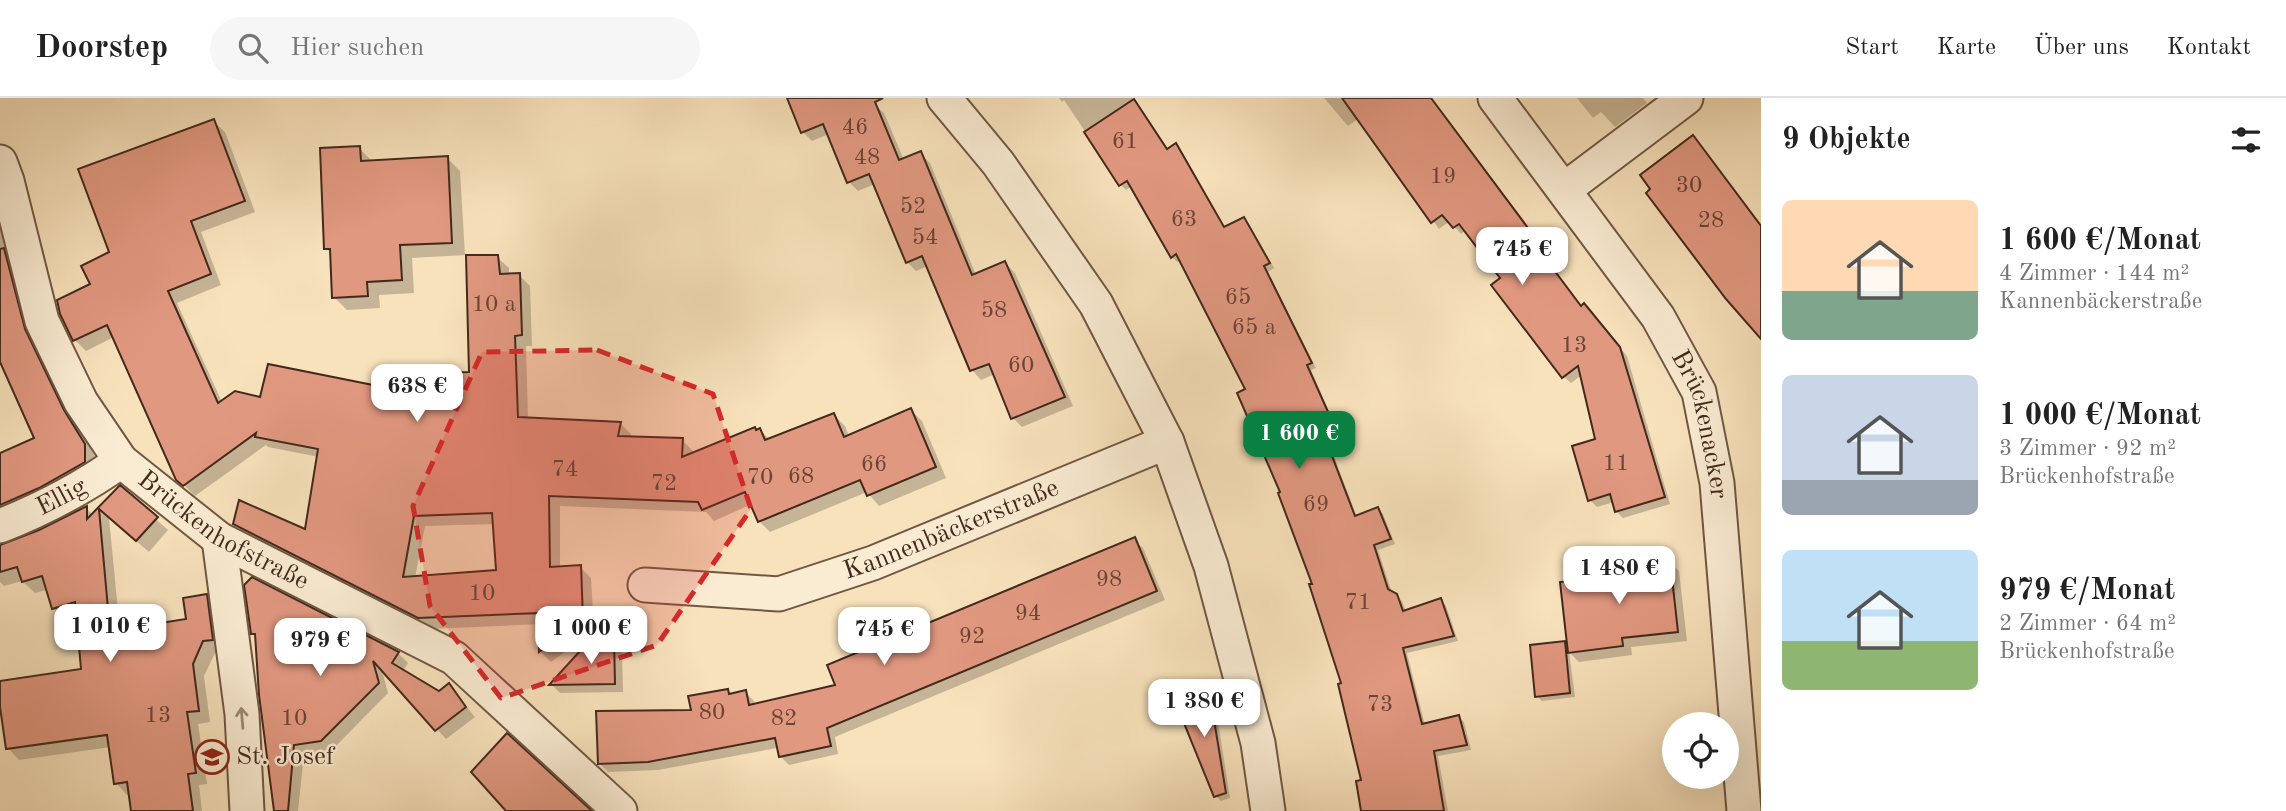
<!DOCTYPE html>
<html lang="de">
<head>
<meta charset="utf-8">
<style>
	:root { --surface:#fff; --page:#f6f6f6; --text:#222; --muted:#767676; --line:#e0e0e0; --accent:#0b8043 }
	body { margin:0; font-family:"Old Standard TT",serif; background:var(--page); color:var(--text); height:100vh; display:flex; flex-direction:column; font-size:26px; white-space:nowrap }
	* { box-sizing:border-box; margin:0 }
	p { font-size:23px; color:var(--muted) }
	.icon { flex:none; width:38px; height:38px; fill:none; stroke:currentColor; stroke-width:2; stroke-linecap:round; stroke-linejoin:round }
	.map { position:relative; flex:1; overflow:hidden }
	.sheet { display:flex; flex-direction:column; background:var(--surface); width:525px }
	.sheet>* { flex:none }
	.buttons { position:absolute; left:1662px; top:614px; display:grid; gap:14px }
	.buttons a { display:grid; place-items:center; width:77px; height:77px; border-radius:50%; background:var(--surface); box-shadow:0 7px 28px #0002; font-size:35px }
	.price { position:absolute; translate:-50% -60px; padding:0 16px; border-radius:14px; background:#fff; color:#222; font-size:23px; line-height:46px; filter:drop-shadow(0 2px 4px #0008) }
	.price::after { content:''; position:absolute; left:50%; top:42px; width:21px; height:16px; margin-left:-10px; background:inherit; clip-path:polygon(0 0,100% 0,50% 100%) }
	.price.current { background:var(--accent); color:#fff }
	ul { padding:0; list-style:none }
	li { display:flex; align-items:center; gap:21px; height:175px; padding:0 21px }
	li span { display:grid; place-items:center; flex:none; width:196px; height:140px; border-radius:10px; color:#555 }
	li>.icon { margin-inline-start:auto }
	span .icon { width:84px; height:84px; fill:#fffc; stroke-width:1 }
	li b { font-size:30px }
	h2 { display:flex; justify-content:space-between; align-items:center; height:84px; padding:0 21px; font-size:30px }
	header { display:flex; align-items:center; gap:42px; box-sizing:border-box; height:98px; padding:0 35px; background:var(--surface); border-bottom:2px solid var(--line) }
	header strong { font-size:33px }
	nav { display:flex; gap:38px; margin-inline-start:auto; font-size:24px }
	.search { width:490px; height:63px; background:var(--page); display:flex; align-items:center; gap:18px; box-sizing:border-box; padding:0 24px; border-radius:38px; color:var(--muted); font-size:26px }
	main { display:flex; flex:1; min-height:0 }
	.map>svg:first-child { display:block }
</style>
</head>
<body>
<header>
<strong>Doorstep</strong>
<div class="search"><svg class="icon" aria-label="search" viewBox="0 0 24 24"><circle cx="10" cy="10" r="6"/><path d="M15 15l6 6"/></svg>Hier suchen</div>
<nav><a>Start</a><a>Karte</a><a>Über uns</a><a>Kontakt</a></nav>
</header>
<main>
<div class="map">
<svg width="1761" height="713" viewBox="0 0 1761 713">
	<rect width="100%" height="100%" fill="#f8e2bc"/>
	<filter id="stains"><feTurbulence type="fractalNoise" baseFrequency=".00286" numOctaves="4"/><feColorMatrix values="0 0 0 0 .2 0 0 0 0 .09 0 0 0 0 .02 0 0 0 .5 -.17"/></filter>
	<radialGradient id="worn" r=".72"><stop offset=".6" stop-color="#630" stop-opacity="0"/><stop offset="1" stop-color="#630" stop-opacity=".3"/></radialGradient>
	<!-- shadow -->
	<g fill="#0003" fill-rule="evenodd">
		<polygon points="789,0 853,0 874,6 884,15 904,62 920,55 930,65 976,177 1005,165 1015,175 1073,308 1022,329 1013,320 995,276 981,282 972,272 928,168 916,173 907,164 875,86 858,93 849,84 829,36 812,43 803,34"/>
		<polygon points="1059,0 1133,0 1168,52 1175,47 1180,52 1225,131 1244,121 1249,126 1274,170 1268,174 1316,270 1311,272 1345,351 1333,356 1357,419 1378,411 1383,416 1395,446 1378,452 1392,495 1402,503 1406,514 1441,502 1446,508 1458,543 1407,555 1425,627 1459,619 1464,624 1471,652 1438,658 1448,713 1363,713 1363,684 1343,586 1314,487 1248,292 1181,162 1177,164 1172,159 1132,88 1126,92 1121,87 1064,2 1062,4"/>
		<polygon points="1324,0 1430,0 1548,157 1545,160 1582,209 1591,215 1627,258 1670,406 1623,420 1616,413 1614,404 1597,409 1590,402 1597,342 1582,277 1571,285 1564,279 1502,181 1466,132 1461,136 1450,123 1439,131 1359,20 1348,28"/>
		<polygon points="1577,0 1643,0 1647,5 1615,29 1601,14 1593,20"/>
		<path d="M213,23L225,34L255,114L201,134L221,187L177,205L222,304L425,299L471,276L497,159L509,170V177H519L530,188L532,248H526L528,321L620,325L631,336L630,340L682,342L693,353V356L760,332L770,342L834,317L845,328L849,338L911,312L922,323L946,380L879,408L867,394L770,434L759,423L752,406L714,423L706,414L560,408V470L580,469L591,480L594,532L551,564L541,554L540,526L431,531L246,437L235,426L306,434L319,359L268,349L266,347L195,398L178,381L114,239L86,253L75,242L93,187L111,155ZM494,426L497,474L415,480L425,428Z"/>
		<polygon points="359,50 373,64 447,60 460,73 465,157 412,160 414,195 379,197 380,210 347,212 334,199 332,156 326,150"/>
		<polygon points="0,114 36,245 75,326 96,360 96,376 0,425 0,357 36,341 0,260"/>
		<polygon points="120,389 168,432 149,454 109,420 120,533 188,522 206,498 218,510 224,553 215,555 204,578 210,624 198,626 207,686 199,687 202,713 133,713 131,697 127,697 116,685 111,649 19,662 8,650 0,585 83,573 78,518 65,522 53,510 46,492 35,495 22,483 4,488 0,484 0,448 8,448 86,410 93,417"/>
		<polygon points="1134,442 1143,450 1165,502 835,639 838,656 789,667 780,658 777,650 658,672 608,674 599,665 693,614 727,593 731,597 745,594 754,603 755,607 837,588"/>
		<polygon points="1669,464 1679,473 1687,543 1631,549 1632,557 1579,564 1569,554 1575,599 1542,603 1537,598 1564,545 1569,550"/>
		<polygon points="253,482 398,555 408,565 403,573 439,595 449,587 475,619 446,641 381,569 388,595 331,653 304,656 298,713 275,713 256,539 253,535"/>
		<polygon points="613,542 622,551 623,594 560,595 552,587"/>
		<polygon points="1210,599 1215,604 1230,700 1221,703 1216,698"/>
	</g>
	<!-- building -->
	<g fill="#e19880" stroke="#43291c" stroke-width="2" fill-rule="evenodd">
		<polygon points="787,0 883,0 875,4 899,62 921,53 972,177 1005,163 1065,299 1011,321 989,266 970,273 922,158 906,165 869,76 847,85 823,26 801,35"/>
		<polygon points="1342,0 1431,0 1543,150 1539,152 1581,208 1584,205 1620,249 1665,399 1615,414 1610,396 1588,403 1572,348 1595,341 1578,268 1562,280 1491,187 1500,180 1459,126 1453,130 1442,117 1431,125"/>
		<polygon points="1134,1 1167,51 1176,45 1224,129 1244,119 1270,165 1264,168 1312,265 1307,267 1342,345 1329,350 1355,418 1378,409 1391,441 1374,447 1388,491 1397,496 1403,513 1441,500 1454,538 1403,550 1422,626 1459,617 1467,647 1434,653 1444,713 1361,713 1356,683 1361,682 1338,586 1341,585 1309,486 1312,486 1278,395 1280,394 1237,295 1245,291 1176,156 1171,160 1127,83 1119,88 1084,34"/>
		<path d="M214,21L245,103L191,123L211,176L168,193L218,305L235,293L260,299L268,266L423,297L422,275L469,274L466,157H498L500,176L520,175L522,237L515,238L518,319L621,324L618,338L683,340L682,359L755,329L756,332L760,330L765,342L834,315L844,339L911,310L936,369L867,398L860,382L758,424L745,394L702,412L698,404L549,398L550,469L581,467L583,521L539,554L538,518L542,515L418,520L233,426L239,402L305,431L318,351L255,339L256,335L183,388L176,382L107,227L73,243L60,216L57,202L90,186L81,168L109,154L78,71ZM492,415L496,472L403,479L414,418Z"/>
		<polygon points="1693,37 1761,128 1761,241 1726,201 1646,95 1650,91 1640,77"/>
		<polygon points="360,48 361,63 448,58 452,145 400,147 402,182 367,184 368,198 332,200 330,151 324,151 320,50"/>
		<polygon points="4,150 25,231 64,312 85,346 85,364 39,390 0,407 0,355 34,340 0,264 0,151"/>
		<polygon points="120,387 158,419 136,443 99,411 110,533 186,521 183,500 207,496 213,542 203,543 193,566 199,613 187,614 196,675 188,676 193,713 131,713 127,684 114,686 107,637 6,651 0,609 0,583 81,571 75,504 52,511 42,478 22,484 17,469 0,474 0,447 39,432 87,408 87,421"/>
		<polygon points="1135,439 1157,493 827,630 831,648 779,659 775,640 648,664 598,666 596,613 691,612 688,598 728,591 729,596 746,592 749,607 835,587 827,567"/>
		<polygon points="1670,462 1678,534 1622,540 1623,548 1568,555 1560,484 1615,477 1614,468"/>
		<polygon points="252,479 399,554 392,565 439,593 449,585 466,609 435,633 373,563 379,585 321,643 294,647 288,713 274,713 259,597 255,536 251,536 244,487"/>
		<polygon points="614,541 615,586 549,587 590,542"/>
		<polygon points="1565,543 1570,595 1535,599 1530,547"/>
		<polygon points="1210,597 1226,695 1214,699 1175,603"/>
		<polygon points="507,635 592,713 506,713 471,674"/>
	</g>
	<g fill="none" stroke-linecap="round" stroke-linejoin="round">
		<!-- street casing -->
		<g stroke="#705744" stroke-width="37">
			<g id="street">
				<polyline points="944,0 998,65 1096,206 1167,344 1211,468 1258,645 1268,713"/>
				<path id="s1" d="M1495,0L1658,219L1699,294L1717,385L1744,713"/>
				<path id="s2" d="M0,64L7,83L42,223L81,304L121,363L219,441L454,560L620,713"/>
				<polyline points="1565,91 1686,0"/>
				<path id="s3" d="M0,428C43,411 83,390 121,363"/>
				<polyline points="219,441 242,616 247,713"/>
				<path id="s4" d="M645,487L779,496L873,465L1167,344"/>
			</g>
		</g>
		<!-- street -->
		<use href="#street" stroke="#faecd3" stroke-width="33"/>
	</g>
	<!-- one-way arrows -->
	<defs><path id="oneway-shaft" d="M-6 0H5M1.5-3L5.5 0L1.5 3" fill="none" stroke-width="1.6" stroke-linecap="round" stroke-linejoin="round" transform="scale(1.75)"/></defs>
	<use stroke="#9e8a78" href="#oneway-shaft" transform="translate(242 620) rotate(-95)"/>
	<!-- marked area -->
	<path fill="#d62828" fill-opacity="0.2" stroke="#d62828" stroke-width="5" stroke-dasharray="14 9" stroke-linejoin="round" d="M597,252L713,296L751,411L657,547L501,600L430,508L413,408L482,254Z"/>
	<!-- icons -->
	<defs>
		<g id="school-ring" transform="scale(1.75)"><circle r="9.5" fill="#faecd3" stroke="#8f2418" stroke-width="1.5"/><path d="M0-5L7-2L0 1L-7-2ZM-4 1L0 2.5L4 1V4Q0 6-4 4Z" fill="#8f2418"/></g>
	</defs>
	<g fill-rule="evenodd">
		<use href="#school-ring" x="212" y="659"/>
	</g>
	<g text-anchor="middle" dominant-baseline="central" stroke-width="5" stroke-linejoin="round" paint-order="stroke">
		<!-- number labels -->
		<g font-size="23" fill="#6a4535">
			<text x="855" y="29">46</text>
			<text x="1125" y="43">61</text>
			<text x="867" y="59">48</text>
			<text x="1443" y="78">19</text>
			<text x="1689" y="87">30</text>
			<text x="913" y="108">52</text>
			<text x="1184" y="121">63</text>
			<text x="1711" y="122">28</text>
			<text x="925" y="139">54</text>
			<text x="1238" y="199">65</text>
			<text x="494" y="206">10 a</text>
			<text x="994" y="212">58</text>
			<text x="1254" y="229">65 a</text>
			<text x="1574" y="247">13</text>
			<text x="1021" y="267">60</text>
			<text x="1616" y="365">11</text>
			<text x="874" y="366">66</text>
			<text x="565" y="371">74</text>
			<text x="801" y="378">68</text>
			<text x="760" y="379">70</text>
			<text x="664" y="385">72</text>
			<text x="1316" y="406">69</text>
			<text x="1109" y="481">98</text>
			<text x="482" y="495">10</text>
			<text x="1358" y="504">71</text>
			<text x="1028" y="515">94</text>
			<text x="972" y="538">92</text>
			<text x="1380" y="606">73</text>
			<text x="712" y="614">80</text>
			<text x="158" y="617">13</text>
			<text x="294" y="620">10</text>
			<text x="784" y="620">82</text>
		</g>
		<!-- street labels -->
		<g font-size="26" fill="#43291c" stroke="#faecd3">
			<text stroke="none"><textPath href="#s1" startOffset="390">Brückenacker</textPath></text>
			<text stroke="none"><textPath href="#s3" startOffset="68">Ellig</textPath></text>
			<text stroke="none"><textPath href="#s2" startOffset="450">Brückenhofstraße</textPath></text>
			<text stroke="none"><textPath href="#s4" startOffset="318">Kannenbäckerstraße</textPath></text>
		</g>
		<!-- poi labels -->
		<g font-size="26" fill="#43291c" stroke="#faecd3" text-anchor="start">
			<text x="236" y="659">St. Josef</text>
		</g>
	</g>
	<rect width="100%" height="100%" filter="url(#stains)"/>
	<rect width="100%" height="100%" fill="url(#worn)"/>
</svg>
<div class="buttons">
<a><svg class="icon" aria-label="locate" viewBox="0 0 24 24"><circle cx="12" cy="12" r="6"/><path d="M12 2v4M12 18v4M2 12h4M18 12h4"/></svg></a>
</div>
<b class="price" style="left:1522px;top:189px">745 €</b>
<b class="price" style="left:417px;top:326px">638 €</b>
<b class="price current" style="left:1299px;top:373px">1 600 €</b>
<b class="price" style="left:1619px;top:508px">1 480 €</b>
<b class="price" style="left:110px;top:566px">1 010 €</b>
<b class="price" style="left:591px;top:568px">1 000 €</b>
<b class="price" style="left:884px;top:569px">745 €</b>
<b class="price" style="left:320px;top:580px">979 €</b>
<b class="price" style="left:1204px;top:641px">1 380 €</b>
</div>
<section class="sheet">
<h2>9 Objekte<svg class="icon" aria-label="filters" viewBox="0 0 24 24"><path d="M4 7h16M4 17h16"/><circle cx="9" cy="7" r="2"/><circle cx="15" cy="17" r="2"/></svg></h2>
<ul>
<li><span style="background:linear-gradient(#ffd9b3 65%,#7fa58c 0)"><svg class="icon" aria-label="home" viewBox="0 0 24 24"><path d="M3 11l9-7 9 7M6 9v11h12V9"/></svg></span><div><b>1 600 €/Monat</b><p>4 Zimmer · 144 m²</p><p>Kannenbäckerstraße</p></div></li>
<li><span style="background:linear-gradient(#c9d6e8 75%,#9aa5b1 0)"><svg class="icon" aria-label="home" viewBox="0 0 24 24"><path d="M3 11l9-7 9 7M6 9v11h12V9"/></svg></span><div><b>1 000 €/Monat</b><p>3 Zimmer · 92 m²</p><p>Brückenhofstraße</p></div></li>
<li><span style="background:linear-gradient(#bfe0f5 65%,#8fb573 0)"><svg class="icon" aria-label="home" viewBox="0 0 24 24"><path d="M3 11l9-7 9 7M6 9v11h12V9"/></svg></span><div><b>979 €/Monat</b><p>2 Zimmer · 64 m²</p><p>Brückenhofstraße</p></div></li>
</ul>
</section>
</main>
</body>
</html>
